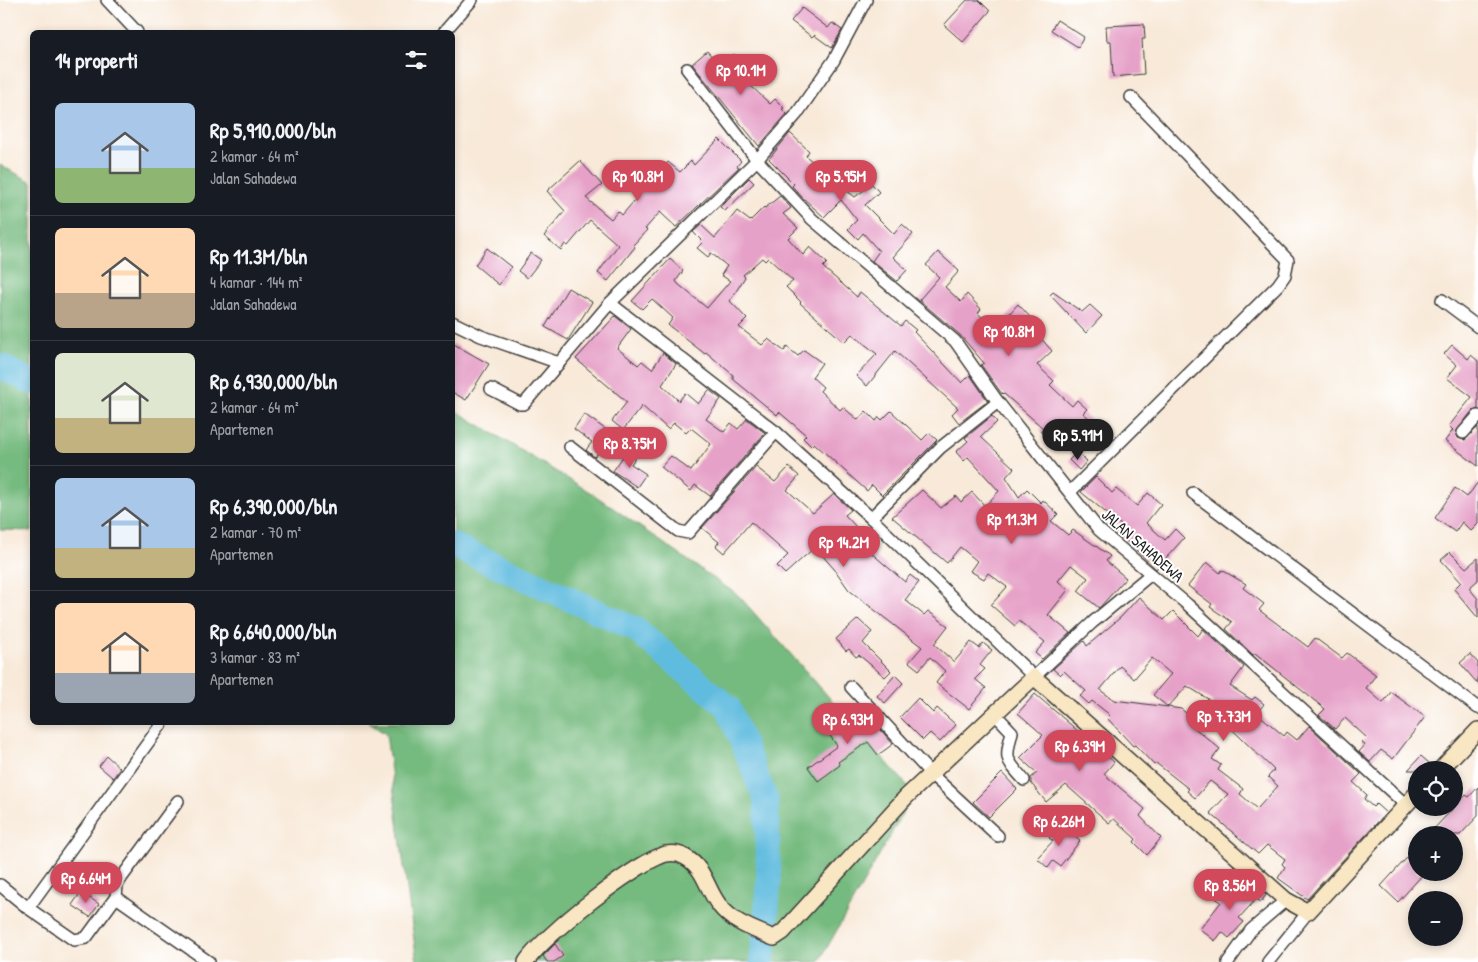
<!DOCTYPE html>
<html lang="id">
<head>
<meta charset="utf-8">
<style>
	:root { --surface:#171b24; --page:#242831; --text:#f1f3f6; --muted:#9ea1a6; --line:#363941; --accent:#d1495b }
	body { margin:0; font-family:"Patrick Hand",sans-serif; background:var(--page); color:var(--text); height:100vh; display:flex; flex-direction:column; font-size:19px; white-space:nowrap }
	* { box-sizing:border-box; margin:0 }
	p { font-size:16px; color:var(--muted) }
	.icon { flex:none; width:28px; height:28px; fill:none; stroke:currentColor; stroke-width:2; stroke-linecap:round; stroke-linejoin:round }
	.map { position:relative; flex:1; overflow:hidden }
	.panel { position:absolute; left:30px; top:30px; width:425px; height:695px; display:flex; flex-direction:column; background:var(--surface); border-radius:8px; box-shadow:0 2px 8px #0003 }
	.panel>* { flex:none }
	.fabs { position:absolute; left:1408px; top:761px; display:grid; gap:10px }
	.fabs a { display:grid; place-items:center; width:55px; height:55px; border-radius:50%; background:var(--surface); box-shadow:0 2px 8px #0003; font-size:25px }
	.price { position:absolute; translate:-50% -42px; padding:0 11px; border-radius:18px; background:var(--accent); color:#fff; font-size:16px; line-height:32px; filter:drop-shadow(0 1px 2px #0008) }
	.price::after { content:''; position:absolute; left:50%; top:30px; width:15px; height:11px; margin-left:-8px; background:inherit; clip-path:polygon(0 0,100% 0,50% 100%) }
	.price.selected { background:#222; color:#fff }
	ul { padding:0; list-style:none }
	li { display:flex; align-items:center; gap:15px; height:125px; padding:0 25px }
	li+li { border-top:1px solid var(--line) }
	li span { display:grid; place-items:center; flex:none; width:140px; height:100px; border-radius:8px; color:#555 }
	li>.icon { margin-inline-start:auto }
	span .icon { width:60px; height:60px; fill:#fffc; stroke-width:1 }
	li b { font-size:21px }
	h2 { display:flex; justify-content:space-between; align-items:center; height:60px; padding:0 25px; font-size:21px }
	.map>svg:first-child { display:block }
</style>
</head>
<body>
<div class="map">
<svg width="1478" height="962" viewBox="0 0 1478 962">
	<rect width="100%" height="100%" fill="#fff"/>
	<filter id="ink" filterUnits="userSpaceOnUse"><feTurbulence type="fractalNoise" baseFrequency=".02" numOctaves="2"/><feDisplacementMap in="SourceGraphic" scale="10" xChannelSelector="R" yChannelSelector="G"/><feConvolveMatrix kernelMatrix="1 2 1 2 8 2 1 2 1" color-interpolation-filters="sRGB"/></filter>
	<filter id="wash" filterUnits="userSpaceOnUse"><feTurbulence type="fractalNoise" baseFrequency=".0096" numOctaves="4" result="noise"/><feDisplacementMap in="SourceGraphic" scale="20" xChannelSelector="R" yChannelSelector="G"/><feGaussianBlur stdDeviation="1.12" result="paint"/><feColorMatrix in="noise" values="0 0 0 0 0 0 0 0 0 0 0 0 0 0 0 0 0 1.4 0 .05"/><feComposite in="paint" operator="in"/></filter>
	<g filter="url(#wash)">
		<rect width="100%" height="100%" fill="#f8e9d8"/>
		<!-- forest -->
		<g fill="#75ba7e" stroke="#486b4d">
			<polygon points="0,165 32,182 32,531 0,530"/>
			<polygon points="453,409 593,494 739,596 914,793 819,962 417,962 386,734 369,723 452,722"/>
		</g>
		<g fill="none" stroke-linecap="round" stroke-linejoin="round">
			<!-- river -->
			<g stroke="#61bcdf" stroke-width="25">
				<polyline points="0,366 32,382"/>
				<polyline points="452,545 635,629 728,707 766,800 769,881 762,962"/>
			</g>
		</g>
		<g id="blocks">
			<!-- building -->
			<g fill="#e6a1c8" fill-rule="evenodd">
				<polygon points="967,0 979,0 990,11 963,42 944,25"/>
				<polygon points="802,8 828,28 832,23 842,30 832,48 814,35 812,37 791,21"/>
				<polygon points="1057,20 1084,37 1078,47 1051,30"/>
				<polygon points="1144,24 1145,39 1142,39 1144,74 1113,77 1111,41 1107,41 1106,26"/>
				<polygon points="707,51 721,67 734,54 756,79 750,85 770,104 775,99 784,108 782,109 787,114 759,146 692,64"/>
				<polygon points="790,133 809,151 806,156 822,170 828,163 839,172 833,180 855,197 872,184 879,192 865,205 894,234 902,224 913,234 893,257 907,270 897,281 872,261 879,251 863,233 858,239 848,229 857,220 841,200 824,217 803,198 792,186 794,184 769,159"/>
				<polygon points="719,139 741,161 737,166 739,167 676,227 660,212 645,229 647,230 633,245 635,247 608,281 598,273 618,245 590,220 568,246 565,244 561,250 544,236 565,211 547,191 580,161 602,185 586,198 611,219 618,211 622,215 668,162 680,172 691,161 694,165"/>
				<polygon points="749,178 754,183 725,211 720,207"/>
				<polygon points="780,196 791,208 783,214 798,228 788,238 803,255 810,247 827,263 823,267 825,269 857,297 860,292 901,326 905,321 916,330 914,332 962,383 970,375 988,401 959,423 952,414 958,408 895,351 867,386 856,376 877,354 852,334 844,342 800,303 801,302 786,287 793,281 768,258 765,261 762,258 743,275 745,277 730,301 747,319 739,327 762,345 768,339 784,351 787,347 798,356 804,350 822,363 812,377 823,387 820,391 840,410 843,407 858,420 866,411 876,421 879,417 882,420 891,411 922,440 929,433 937,440 882,495 872,485 867,491 814,443 811,446 803,438 806,435 779,412 777,415 733,379 733,375 706,352 705,354 668,325 673,318 652,299 642,309 632,301 670,259 683,271 676,281 678,284 707,308 730,281 721,275 727,266 711,253 708,257 697,248 703,242 693,232 701,225 715,238 737,211 750,221 764,207 765,208"/>
				<polygon points="487,248 511,267 499,285 475,265"/>
				<polygon points="938,252 959,271 945,287 961,302 967,294 981,309 978,313 994,331 1018,304 1030,317 1026,321 1052,351 1037,365 1054,381 1050,385 1072,406 1077,400 1087,409 1083,413 1097,425 1075,445 1063,432 1053,443 1040,431 1043,428 1003,393 1002,394 981,365 984,363 960,335 919,300 939,277 926,265"/>
				<polygon points="531,253 541,260 527,278 518,271"/>
				<polygon points="568,288 592,302 568,340 545,327"/>
				<polygon points="1053,292 1082,312 1090,305 1102,316 1086,333 1050,295"/>
				<polygon points="615,316 631,329 617,348 638,365 642,361 652,369 663,353 676,364 662,385 679,401 685,393 698,404 709,390 721,399 706,419 724,432 731,423 738,429 747,419 765,433 710,496 695,485 691,491 661,467 671,456 691,471 711,444 691,428 686,433 674,423 668,429 642,406 623,430 612,421 627,402 576,359"/>
				<polygon points="452,343 489,364 466,400 452,392"/>
				<polygon points="1452,345 1468,359 1471,355 1478,361 1478,409 1472,411 1456,432 1458,438 1465,440 1478,427 1478,466 1445,441 1453,430 1449,426 1472,397 1447,378 1457,365 1444,354"/>
				<polygon points="584,414 612,434 595,457 586,450 592,442 574,429"/>
				<polygon points="992,416 997,422 981,437 1014,468 1006,477 1019,497 1027,489 1041,503 1043,500 1058,514 1051,521 1068,535 1073,530 1110,556 1106,561 1126,578 1099,608 1078,591 1088,578 1071,565 1058,581 1068,590 1048,615 1070,633 1042,659 1035,653 1045,642 1019,621 1015,626 991,605 1007,587 988,573 984,579 970,571 977,561 960,547 947,563 892,517 922,490 941,508 956,496 961,502 972,492 985,506 999,491 968,457 964,461 956,452 968,441 965,438"/>
				<polygon points="629,448 638,454 631,464 646,474 637,487 613,471"/>
				<polygon points="1077,452 1087,461 1079,470 1069,460"/>
				<polygon points="756,467 775,482 789,467 799,476 787,490 813,513 834,494 851,510 845,515 856,527 850,532 868,552 869,551 905,582 910,575 919,582 905,600 924,615 928,611 948,626 934,644 954,662 971,642 979,648 983,643 992,650 980,665 985,669 975,679 986,688 969,709 936,683 945,671 930,657 919,670 909,662 922,647 849,590 835,570 815,547 785,574 777,566 788,555 751,522 724,553 716,546 719,542 702,528"/>
				<polygon points="1096,477 1112,493 1116,489 1137,506 1148,493 1161,504 1146,523 1165,540 1175,529 1184,538 1156,569 1117,532 1122,526 1081,492"/>
				<polygon points="1478,482 1478,524 1471,531 1462,522 1455,532 1435,518 1455,488 1467,497"/>
				<polygon points="1450,552 1466,568 1478,558 1478,580 1469,588 1478,599 1478,618 1454,589 1461,582 1441,560"/>
				<polygon points="1207,562 1220,573 1222,570 1246,584 1243,588 1264,604 1259,610 1308,647 1315,638 1342,658 1347,653 1376,675 1366,688 1383,703 1391,692 1425,717 1393,759 1381,750 1370,762 1359,752 1365,745 1361,742 1366,737 1345,718 1335,729 1319,715 1325,709 1255,653 1253,655 1226,629 1232,622 1210,607 1212,604 1188,586"/>
				<path d="M1139,597L1164,620L1173,611L1198,636L1203,629L1244,667L1230,686L1252,700L1255,697L1264,704L1257,713L1284,736L1287,732L1297,740L1309,726L1361,774L1353,782L1367,795L1364,799L1373,807L1376,804L1386,813L1307,899L1278,878L1285,867L1282,864L1285,859L1267,845L1258,854L1210,813L1228,794L1210,781L1195,798L1187,791L1189,789L1156,763L1154,765L1135,745L1133,746L1107,718L1110,715L1092,701L1089,704L1080,696L1086,691L1064,671L1060,675L1053,669L1084,641L1087,646L1121,617ZM1152,658L1171,674L1153,695L1168,707L1114,700L1100,690L1120,666L1134,679ZM1187,686L1213,702L1209,707L1274,770L1268,777L1278,786L1257,809L1240,794L1243,789L1218,770L1221,765L1212,759L1220,749L1191,725L1195,720L1181,709L1168,707Z"/>
				<polygon points="858,619 872,632 863,643 891,671 885,677 859,655 856,657 849,649 846,651 836,639"/>
				<polygon points="1470,654 1478,663 1478,684 1460,663"/>
				<polygon points="895,675 903,683 885,703 877,696"/>
				<polygon points="1035,694 1114,762 1104,774 1145,809 1140,816 1161,838 1147,855 1134,842 1136,839 1114,819 1109,823 1066,785 1046,802 1031,783 1031,778 1037,773 1020,758 1043,735 1018,713"/>
				<polygon points="918,698 933,713 937,708 956,725 940,742 930,733 923,740 900,717"/>
				<polygon points="844,716 855,734 872,720 893,744 878,755 868,742 838,762 840,765 818,781 808,767 837,746 825,728"/>
				<polygon points="107,756 120,768 113,778 99,766"/>
				<polygon points="1421,756 1429,763 1423,770 1408,770"/>
				<polygon points="1002,773 1017,789 989,817 973,802"/>
				<polygon points="1478,787 1478,816 1460,835 1428,835 1466,795 1469,797"/>
				<polygon points="1060,825 1080,841 1060,866 1053,861 1048,868 1037,858 1053,841 1049,838"/>
				<polygon points="1416,848 1416,872 1425,872 1398,902 1381,886"/>
				<polygon points="1252,882 1266,895 1261,902 1256,899 1239,918 1244,922 1229,938 1222,932 1215,941 1200,929 1221,902 1214,897 1224,884 1240,897"/>
				<polygon points="81,892 99,904 90,917 72,905"/>
				<polygon points="555,944 563,956 554,962 547,962 543,956"/>
			</g>
		</g>
	</g>
	<g filter="url(#ink)">
		<use href="#blocks" fill-opacity="0" stroke="#3d3b38" stroke-width="1"/>
		<g fill="none" stroke-linecap="round" stroke-linejoin="round">
			<!-- street casing -->
			<g stroke="#3d3b38" stroke-width="14">
				<g id="street">
					<polyline points="107,0 137,32"/>
					<polyline points="444,32 472,0"/>
					<polyline points="687,69 757,160 812,219 955,341 998,402 1099,530 1188,605 1406,805"/>
					<polyline points="1442,300 1478,327"/>
					<polyline points="610,303 776,432 871,518 1034,677 1093,622 1151,574"/>
					<polyline points="452,322 481,336 559,363 610,303 757,160 796,115 834,60 866,0"/>
					<polyline points="491,389 520,404 524,404 559,363"/>
					<polyline points="1463,433 1478,416"/>
					<polyline points="570,447 678,531 688,533 776,432"/>
					<polyline points="1070,492 1278,285 1285,275 1288,260 1131,97"/>
					<polyline points="1193,493 1478,708"/>
					<polyline points="871,518 940,448 998,402"/>
					<polyline points="851,687 931,774 998,836"/>
					<path d="M995,714L1012,732C1005,760 1005,758 1024,780"/>
					<polyline points="0,885 28,908 74,940 86,938 116,897 209,962"/>
					<polyline points="116,897 117,885 122,877 178,801"/>
					<polyline points="28,908 163,722"/>
					<polyline points="1228,962 1251,930 1286,900"/>
					<polyline points="1268,962 1308,912"/>
				</g>
			</g>
			<!-- secondary casing -->
			<g stroke="#3d3b38" stroke-width="18">
				<g id="secondary">
					<polyline points="1440,770 1478,730"/>
					<path d="M526,962C543,936 636,862 666,854C672,853 680,854 685,857C705,868 706,888 719,905C733,923 753,929 774,938L783,932L906,797L1034,677L1286,900L1308,912L1416,794"/>
				</g>
			</g>
			<!-- street -->
			<use href="#street" stroke="#fff" stroke-width="11"/>
			<!-- secondary -->
			<use href="#secondary" stroke="#f9e7c3" stroke-width="15"/>
		</g>
	</g>
	<g text-anchor="middle" dominant-baseline="central" stroke-width="4" stroke-linejoin="round" paint-order="stroke">
		<!-- street labels -->
		<g font-size="16" fill="#1c1c1c" stroke="#fff">
			<text transform="translate(1143 545) rotate(41)">JALAN SAHADEWA</text>
		</g>
	</g>
</svg>
<div class="fabs">
<a><svg class="icon" aria-label="locate" viewBox="0 0 24 24"><circle cx="12" cy="12" r="6"/><path d="M12 2v4M12 18v4M2 12h4M18 12h4"/></svg></a>
<a>+</a>
<a>−</a>
</div>
<b class="price" style="left:741px;top:96px">Rp 10.1M</b>
<b class="price" style="left:638px;top:202px">Rp 10.8M</b>
<b class="price" style="left:841px;top:202px">Rp 5.95M</b>
<b class="price" style="left:1009px;top:357px">Rp 10.8M</b>
<b class="price selected" style="left:1078px;top:461px">Rp 5.91M</b>
<b class="price" style="left:630px;top:469px">Rp 8.75M</b>
<b class="price" style="left:1012px;top:545px">Rp 11.3M</b>
<b class="price" style="left:844px;top:568px">Rp 14.2M</b>
<b class="price" style="left:1224px;top:742px">Rp 7.73M</b>
<b class="price" style="left:848px;top:745px">Rp 6.93M</b>
<b class="price" style="left:1080px;top:772px">Rp 6.39M</b>
<b class="price" style="left:1059px;top:847px">Rp 6.26M</b>
<b class="price" style="left:86px;top:904px">Rp 6.64M</b>
<b class="price" style="left:1230px;top:911px">Rp 8.56M</b>
<section class="panel">
<h2>14 properti<svg class="icon" aria-label="filters" viewBox="0 0 24 24"><path d="M4 7h16M4 17h16"/><circle cx="9" cy="7" r="2"/><circle cx="15" cy="17" r="2"/></svg></h2>
<ul>
<li><span style="background:linear-gradient(#a9c7e8 65%,#8fb573 0)"><svg class="icon" aria-label="home" viewBox="0 0 24 24"><path d="M3 11l9-7 9 7M6 9v11h12V9"/></svg></span><div><b>Rp 5,910,000/bln</b><p>2 kamar · 64 m²</p><p>Jalan Sahadewa</p></div></li>
<li><span style="background:linear-gradient(#ffd9b3 65%,#b9a48a 0)"><svg class="icon" aria-label="home" viewBox="0 0 24 24"><path d="M3 11l9-7 9 7M6 9v11h12V9"/></svg></span><div><b>Rp 11.3M/bln</b><p>4 kamar · 144 m²</p><p>Jalan Sahadewa</p></div></li>
<li><span style="background:linear-gradient(#dfe7d0 65%,#c2b280 0)"><svg class="icon" aria-label="home" viewBox="0 0 24 24"><path d="M3 11l9-7 9 7M6 9v11h12V9"/></svg></span><div><b>Rp 6,930,000/bln</b><p>2 kamar · 64 m²</p><p>Apartemen</p></div></li>
<li><span style="background:linear-gradient(#a9c7e8 70%,#c2b280 0)"><svg class="icon" aria-label="home" viewBox="0 0 24 24"><path d="M3 11l9-7 9 7M6 9v11h12V9"/></svg></span><div><b>Rp 6,390,000/bln</b><p>2 kamar · 70 m²</p><p>Apartemen</p></div></li>
<li><span style="background:linear-gradient(#ffd9b3 70%,#9aa5b1 0)"><svg class="icon" aria-label="home" viewBox="0 0 24 24"><path d="M3 11l9-7 9 7M6 9v11h12V9"/></svg></span><div><b>Rp 6,640,000/bln</b><p>3 kamar · 83 m²</p><p>Apartemen</p></div></li>
</ul>
</section>
</div>
</body>
</html>
